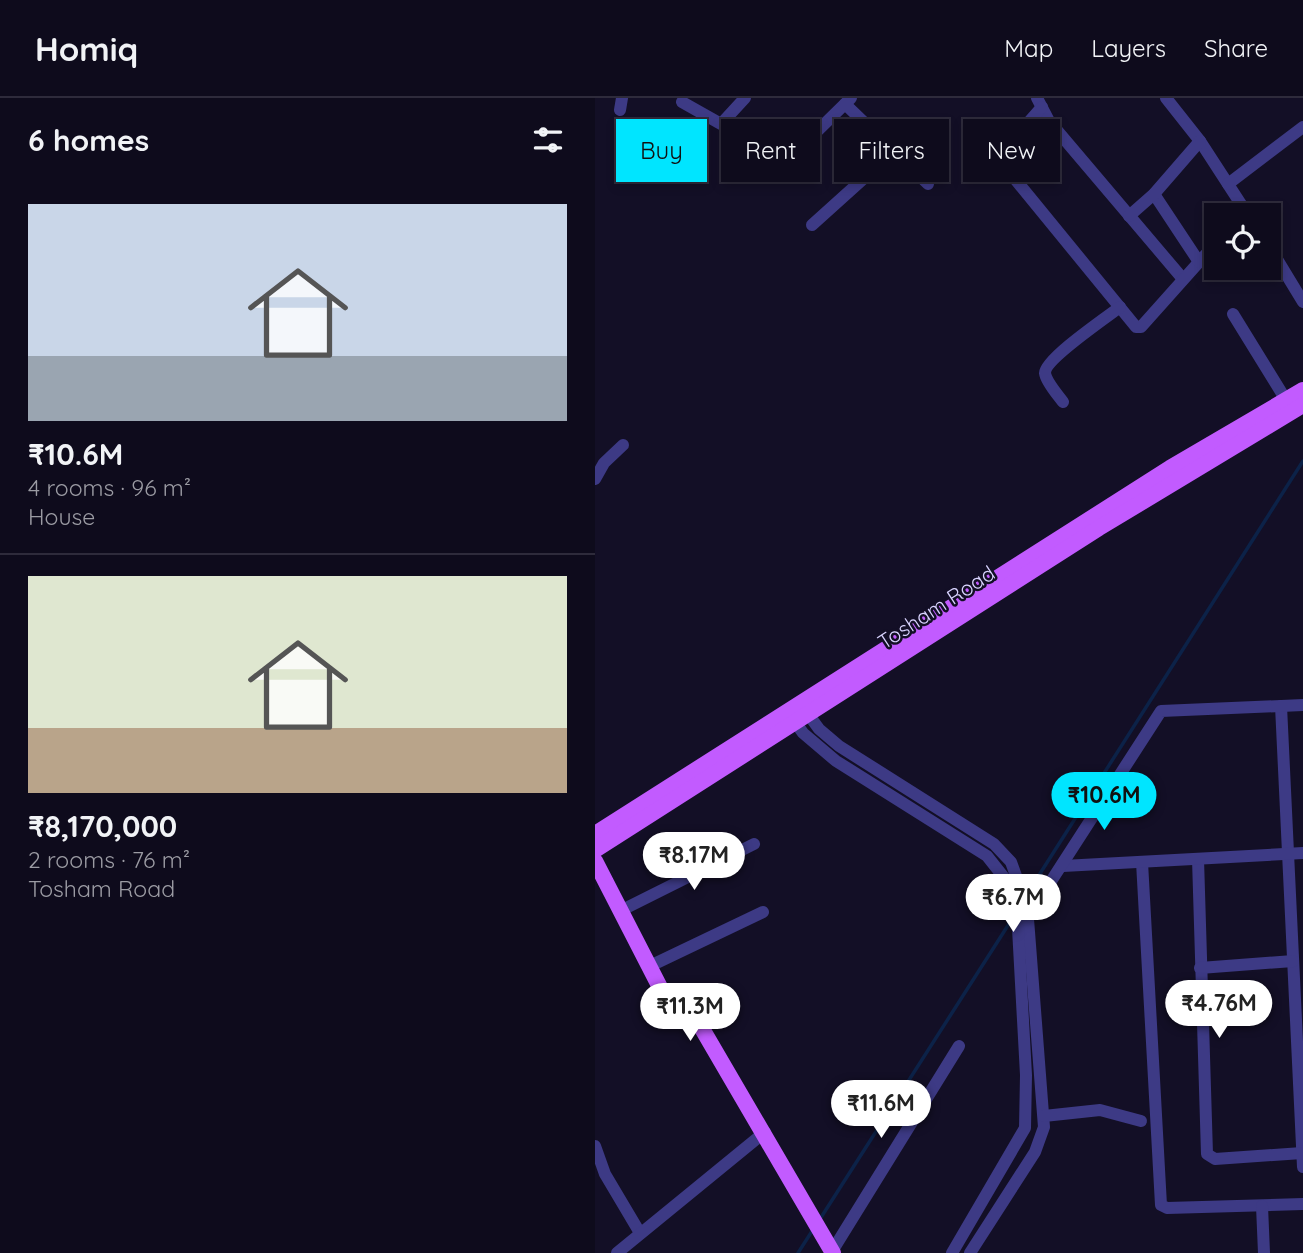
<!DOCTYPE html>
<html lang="en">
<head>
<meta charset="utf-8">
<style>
	:root { --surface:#0e0b1c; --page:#1c1929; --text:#f1f3f6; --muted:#9b9ba3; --line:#2e2b3b; --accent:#00e5ff }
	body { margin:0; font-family:Quicksand,sans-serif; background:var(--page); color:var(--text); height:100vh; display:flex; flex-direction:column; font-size:26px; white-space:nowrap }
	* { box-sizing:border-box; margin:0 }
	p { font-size:23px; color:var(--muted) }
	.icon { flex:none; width:38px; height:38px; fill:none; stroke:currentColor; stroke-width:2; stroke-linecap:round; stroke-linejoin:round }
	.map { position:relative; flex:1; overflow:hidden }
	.sheet { display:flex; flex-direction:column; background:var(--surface); width:595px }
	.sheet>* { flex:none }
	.guide { position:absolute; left:21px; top:21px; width:581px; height:63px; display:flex; gap:14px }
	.tools { position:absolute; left:609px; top:105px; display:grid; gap:14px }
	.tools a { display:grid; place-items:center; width:77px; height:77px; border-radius:0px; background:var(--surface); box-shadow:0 4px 10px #0003,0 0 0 2px var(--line); font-size:35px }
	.price { position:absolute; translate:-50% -60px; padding:0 16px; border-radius:24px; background:#fff; color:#222; font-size:23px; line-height:46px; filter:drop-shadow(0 2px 4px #0008) }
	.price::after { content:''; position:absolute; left:50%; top:42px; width:21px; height:16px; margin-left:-10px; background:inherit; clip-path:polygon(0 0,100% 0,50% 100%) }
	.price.active { background:var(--accent); color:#111 }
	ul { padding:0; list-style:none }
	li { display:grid; align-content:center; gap:14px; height:371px; padding:0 28px }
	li+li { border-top:2px solid var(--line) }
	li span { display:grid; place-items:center; height:217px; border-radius:0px; color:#555 }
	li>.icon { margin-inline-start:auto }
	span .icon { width:126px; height:126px; fill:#fffc; stroke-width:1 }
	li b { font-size:30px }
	h2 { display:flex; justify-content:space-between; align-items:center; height:84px; padding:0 28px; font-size:30px }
	.tag { padding:0 24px; border-radius:0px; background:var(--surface); box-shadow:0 4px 10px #0003,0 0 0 2px var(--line); font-size:24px; line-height:63px }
	.tag.active { background:var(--accent); color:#111 }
	header { display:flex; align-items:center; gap:42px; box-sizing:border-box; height:98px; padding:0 35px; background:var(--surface); border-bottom:2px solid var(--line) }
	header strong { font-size:33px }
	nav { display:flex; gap:38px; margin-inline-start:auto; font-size:24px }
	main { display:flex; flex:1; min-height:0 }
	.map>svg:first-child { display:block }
</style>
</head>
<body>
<header>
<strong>Homiq</strong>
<nav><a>Map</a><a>Layers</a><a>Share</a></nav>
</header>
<main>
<section class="sheet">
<h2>6 homes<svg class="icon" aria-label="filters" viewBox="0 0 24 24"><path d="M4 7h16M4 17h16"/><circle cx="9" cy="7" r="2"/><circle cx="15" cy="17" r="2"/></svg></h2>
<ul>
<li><span style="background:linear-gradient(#c9d6e8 70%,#9aa5b1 0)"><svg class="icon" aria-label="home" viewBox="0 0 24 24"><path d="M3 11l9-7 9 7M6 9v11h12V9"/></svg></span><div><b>₹10.6M</b><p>4 rooms · 96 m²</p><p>House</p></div></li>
<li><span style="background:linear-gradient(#dfe7d0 70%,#b9a48a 0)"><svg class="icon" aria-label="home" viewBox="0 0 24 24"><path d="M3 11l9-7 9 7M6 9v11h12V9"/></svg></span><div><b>₹8,170,000</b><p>2 rooms · 76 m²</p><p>Tosham Road</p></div></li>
</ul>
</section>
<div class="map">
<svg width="708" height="1155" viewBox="0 0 708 1155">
	<rect width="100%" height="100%" fill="#130f26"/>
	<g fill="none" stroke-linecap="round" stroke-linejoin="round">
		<!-- stream -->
		<g stroke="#0c2248" stroke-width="3.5">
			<polyline points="439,785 708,363"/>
			<polyline points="225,1121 419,818"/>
			<polyline points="203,1155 219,1130"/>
		</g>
		<!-- minor -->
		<g stroke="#3d3a85" stroke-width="12">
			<polyline points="442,0 454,23 588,181"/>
			<polyline points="571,0 605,43 653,117"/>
			<polyline points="87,4 126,26 150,0"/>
			<polyline points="250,6 333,86"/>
			<polyline points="25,12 27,0"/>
			<polyline points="384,37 541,229 546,229 621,145"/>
			<polyline points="206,49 256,0"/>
			<polyline points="403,59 447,9"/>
			<polyline points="633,86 708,29"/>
			<polyline points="559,96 604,164"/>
			<polyline points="534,118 559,96 605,43"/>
			<polyline points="217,127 298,54"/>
			<polyline points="674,148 708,204"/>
			<polyline points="638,216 691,302"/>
			<path d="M468,304C463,297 451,284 450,275C450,261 512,219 525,209"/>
			<polyline points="0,381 9,365 28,347"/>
			<polyline points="686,608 708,1069"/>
			<polyline points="208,609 224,631 244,648 399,746 416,764 432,808 449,1029 440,1054 375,1155"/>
			<polyline points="196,618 208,635 241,663 392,758 411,782 422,812 431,977 430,1030 357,1155"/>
			<polyline points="603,761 612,1056 620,1061 707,1055"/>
			<polyline points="547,764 566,1107 572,1110 708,1106"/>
			<polyline points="468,768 708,755"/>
			<polyline points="25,813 159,746"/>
			<polyline points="431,822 566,613 708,607"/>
			<polyline points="55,868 168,814"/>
			<polyline points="605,870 698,863"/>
			<polyline points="449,1018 505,1012 546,1023"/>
			<polyline points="0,1048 10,1076 45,1135"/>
			<polyline points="667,1108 669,1155"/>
			<polyline points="22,1155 170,1034"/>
			<polyline points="236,1155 364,948"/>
		</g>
		<!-- major -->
		<g stroke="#c25bff" stroke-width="16">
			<polyline points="0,736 575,370 708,292"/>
			<polyline points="0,752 504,430 708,307"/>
			<polyline points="0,763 72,903 95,910 238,1155"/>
		</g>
	</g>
	<g text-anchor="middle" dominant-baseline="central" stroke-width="5" stroke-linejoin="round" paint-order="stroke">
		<!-- street labels -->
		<g font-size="21" fill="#d9d4ff" stroke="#130f26">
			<text transform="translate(341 509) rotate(-33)">Tosham Road</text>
		</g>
	</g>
</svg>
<div class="tools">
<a><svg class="icon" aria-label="locate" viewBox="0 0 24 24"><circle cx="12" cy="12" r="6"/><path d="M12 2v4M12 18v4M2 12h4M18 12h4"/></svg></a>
</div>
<b class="price active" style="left:509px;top:734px">₹10.6M</b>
<b class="price" style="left:99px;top:794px">₹8.17M</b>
<b class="price" style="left:418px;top:836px">₹6.7M</b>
<b class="price" style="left:624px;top:942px">₹4.76M</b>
<b class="price" style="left:95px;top:945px">₹11.3M</b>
<b class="price" style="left:286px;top:1042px">₹11.6M</b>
<div class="guide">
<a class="tag active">Buy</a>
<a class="tag">Rent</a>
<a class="tag">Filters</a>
<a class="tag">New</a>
</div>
</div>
</main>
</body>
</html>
